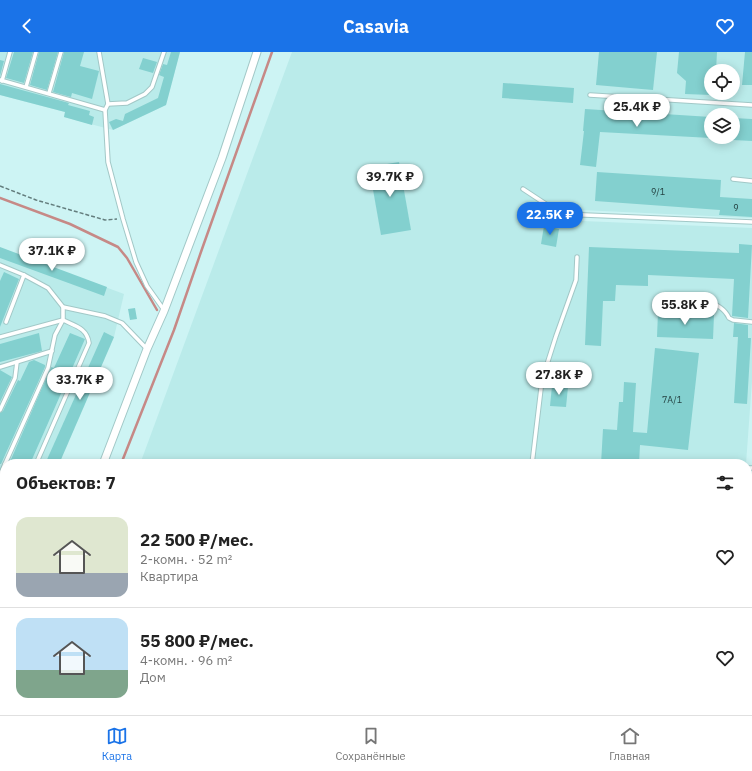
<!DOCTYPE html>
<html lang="ru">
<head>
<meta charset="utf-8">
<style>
	:root { --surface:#fff; --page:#f6f6f6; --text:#222; --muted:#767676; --line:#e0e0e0; --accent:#1a73e8 }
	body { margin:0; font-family:"IBM Plex Sans",sans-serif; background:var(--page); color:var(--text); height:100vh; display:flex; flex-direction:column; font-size:15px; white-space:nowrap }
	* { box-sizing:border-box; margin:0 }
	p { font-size:13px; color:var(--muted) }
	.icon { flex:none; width:22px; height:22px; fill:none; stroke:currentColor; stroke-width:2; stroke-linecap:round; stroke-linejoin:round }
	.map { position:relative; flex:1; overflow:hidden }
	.drawer { position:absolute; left:0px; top:407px; width:752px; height:256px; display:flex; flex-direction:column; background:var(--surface); border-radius:16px 16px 0 0; box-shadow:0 2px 10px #0003 }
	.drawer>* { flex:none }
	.buttons { position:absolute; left:704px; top:12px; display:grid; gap:8px }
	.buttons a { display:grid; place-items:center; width:36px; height:36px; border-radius:50%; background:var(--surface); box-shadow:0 2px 10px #0003; font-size:20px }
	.price { position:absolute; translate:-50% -34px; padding:0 9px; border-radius:14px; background:#fff; color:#222; font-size:13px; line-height:26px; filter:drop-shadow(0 1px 2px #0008) }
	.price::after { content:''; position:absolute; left:50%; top:24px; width:12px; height:9px; margin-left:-6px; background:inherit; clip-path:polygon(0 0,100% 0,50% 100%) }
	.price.active { background:var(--accent); color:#fff }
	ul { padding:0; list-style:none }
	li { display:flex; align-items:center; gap:12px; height:100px; padding:0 16px }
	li+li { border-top:1px solid var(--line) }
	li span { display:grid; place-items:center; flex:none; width:112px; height:80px; border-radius:12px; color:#555 }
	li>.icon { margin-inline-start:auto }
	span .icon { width:48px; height:48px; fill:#fffc; stroke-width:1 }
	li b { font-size:17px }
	h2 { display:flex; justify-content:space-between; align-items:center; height:48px; padding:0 16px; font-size:17px }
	header { display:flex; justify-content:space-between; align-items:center; height:52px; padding:0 16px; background:var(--accent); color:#fff; font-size:18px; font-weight:800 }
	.tab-bar { display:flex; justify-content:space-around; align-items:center; height:56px; border-top:1px solid var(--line); background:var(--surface); font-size:11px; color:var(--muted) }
	.tab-bar a { display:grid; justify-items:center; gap:2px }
	.tab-bar .active { color:var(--accent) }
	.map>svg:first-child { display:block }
</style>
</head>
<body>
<header><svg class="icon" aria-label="back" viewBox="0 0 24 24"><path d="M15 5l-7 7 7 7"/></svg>Casavia<svg class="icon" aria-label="heart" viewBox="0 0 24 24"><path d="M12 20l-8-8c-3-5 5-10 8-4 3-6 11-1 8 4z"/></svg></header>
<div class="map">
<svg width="752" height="663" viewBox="0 0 752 663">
	<rect width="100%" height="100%" fill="#cdf4f4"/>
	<!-- built -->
	<g fill="#baebea" fill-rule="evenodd">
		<polygon points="0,0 180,0 166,53 113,78 64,65 65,60 0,43"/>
		<path d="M292,0H752V166L559,157L558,168L752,176V329L746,412H140ZM711,19H733V41H711ZM711,63H733V85H711Z"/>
		<polygon points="0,196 124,242 114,285 59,412 5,412 5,468 1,467 0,469"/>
		<polygon points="0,477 5,478 5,554 0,558"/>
		<polygon points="747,644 752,644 752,663 724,663 724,658 747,658"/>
		<polygon points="296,658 535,658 535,663 293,663"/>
	</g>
	<!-- water -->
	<g fill="#c68986">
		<polygon points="752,480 752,546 747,546 747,481"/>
		<polygon points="5,603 5,650 0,654 0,606"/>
	</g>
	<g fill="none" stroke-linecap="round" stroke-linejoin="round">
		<!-- stream -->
		<g stroke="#c68986" stroke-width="2.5">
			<polyline points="0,146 70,172 118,195 127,206 157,258"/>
			<polyline points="121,412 174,278 202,197 272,0"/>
		</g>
	</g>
	<!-- building -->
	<g fill="#83d0cf">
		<polygon points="14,0 33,0 24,31 6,26"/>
		<polygon points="39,0 58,0 47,38 30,33"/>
		<polygon points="64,0 84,0 80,14 99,19 92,47 72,41 71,45 53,40"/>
		<polygon points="171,0 180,0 166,53 113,78 109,70 116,67 123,69 125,62 158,46 164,25 159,23 163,12 167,13"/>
		<polygon points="599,0 657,0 653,38 596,33"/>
		<polygon points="679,0 717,0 716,19 711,19 711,43 685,42 686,29 677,21"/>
		<polygon points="745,0 752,0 752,33 742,33"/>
		<polygon points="143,6 157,10 153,21 139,17"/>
		<polygon points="0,8 4,9 0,24"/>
		<polygon points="503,31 574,36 573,51 502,46"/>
		<polygon points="0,32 69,51 68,53 90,59 89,63 94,65 92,73 64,65 65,60 0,43"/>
		<polygon points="585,57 711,65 711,86 600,80 596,115 580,113 584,79 583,79"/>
		<polygon points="733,66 752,67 752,89 733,88"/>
		<polygon points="399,110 411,178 381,183 369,115"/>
		<polygon points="597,120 721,128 720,145 752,147 752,165 719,163 720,158 595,149"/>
		<polygon points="544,174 559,177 556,195 541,192"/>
		<polygon points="739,192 752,193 748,266 732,264 734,227 648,223 648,234 616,233 615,249 603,249 601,294 585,293 589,195 739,201"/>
		<polygon points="0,195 107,235 104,244 0,206"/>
		<polygon points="4,220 19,227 0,275 0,229"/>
		<polygon points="135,256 137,267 130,268 128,257"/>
		<polygon points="658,260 714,263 713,287 657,285"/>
		<polygon points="734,271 748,273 748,286 751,286 747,352 734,351 738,285 733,285"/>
		<polygon points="104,280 114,285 59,412 45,412"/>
		<polygon points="39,281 42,299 0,310 0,292"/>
		<polygon points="70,281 85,287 30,412 9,412 51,315 54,316"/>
		<polygon points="655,296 699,301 688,398 640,393 639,412 601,412 603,377 617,378 619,350 623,350 624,330 636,331 633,380 647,381"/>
		<polygon points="34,308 45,313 45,315 1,412 0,412 0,361 3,359 18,328 20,329 29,310"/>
		<polygon points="0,318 12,325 0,350"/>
		<polygon points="552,334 568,335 566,355 550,354"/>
	</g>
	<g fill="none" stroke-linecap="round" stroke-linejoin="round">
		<!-- service casing -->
		<g stroke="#a2c8c7" stroke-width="5.5">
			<g id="service">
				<polyline points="99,0 108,52 105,58 108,110 123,167 136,210 147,234 164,258"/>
				<polyline points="0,28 105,58"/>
				<polyline points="2,29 10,0"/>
				<polyline points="26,35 36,0"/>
				<polyline points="49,41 61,0"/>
				<polyline points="590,43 752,53"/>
				<polyline points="108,52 127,51 145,42 152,35 164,0"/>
				<polyline points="733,127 752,129"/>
				<polyline points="523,137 561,162 752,170"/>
				<polyline points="0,213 24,223 48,236 63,255 105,264 122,271 147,297"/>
				<path d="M665,243C684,245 720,245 729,266L733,268L752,270"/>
				<polyline points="6,270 24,223"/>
				<path d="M0,285L63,268C75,274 87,276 89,291L36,412"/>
				<polyline points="0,315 52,299"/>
				<polyline points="0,358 15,326 17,310"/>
				<polyline points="5,412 48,316 55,283 63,268 63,255"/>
				<polyline points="532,412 542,328 556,284 576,228 577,205"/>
				<polyline points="747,416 752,416"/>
				<polyline points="0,424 5,412"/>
				<polyline points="0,450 5,452"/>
				<polyline points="0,534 5,532"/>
				<polyline points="528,658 528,663"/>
				<polyline points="308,663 310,658"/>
			</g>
		</g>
		<!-- minor casing -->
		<g stroke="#a2c8c7" stroke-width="9">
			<g id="minor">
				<polyline points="103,412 147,297 164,259 222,106 257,0"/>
				<polyline points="747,444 752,444"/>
				<polyline points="0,570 5,567"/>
			</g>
		</g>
		<!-- secondary casing -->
		<g stroke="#a2c8c7" stroke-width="11">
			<g id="secondary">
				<polyline points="747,570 752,570"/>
				<polyline points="747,588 752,589"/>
				<polyline points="114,658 116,663"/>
				<polyline points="92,663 103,658"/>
				<polyline points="124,663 134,658"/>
			</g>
		</g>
		<!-- path -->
		<g stroke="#637d7d" stroke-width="1.5" stroke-dasharray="4 2" stroke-linecap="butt">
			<polyline points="0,134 36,148 105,168 117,167"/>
			<polyline points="747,552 752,552"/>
			<polyline points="747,604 752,604"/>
			<polyline points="147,660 149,663"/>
			<polyline points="61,663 71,658"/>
			<polyline points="160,663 170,658"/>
		</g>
		<!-- service -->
		<use href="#service" stroke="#fff" stroke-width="3.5"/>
		<!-- minor -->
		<use href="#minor" stroke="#fff" stroke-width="7"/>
		<!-- secondary -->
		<use href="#secondary" stroke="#fff" stroke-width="9"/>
	</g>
	<g text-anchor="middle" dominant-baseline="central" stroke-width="3" stroke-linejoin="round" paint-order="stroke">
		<!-- number labels -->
		<g font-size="9" fill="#244242">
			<text x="658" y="139">9/1</text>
			<text x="736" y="155">9</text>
			<text x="672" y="347">7А/1</text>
		</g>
	</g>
</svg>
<div class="buttons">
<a><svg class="icon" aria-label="locate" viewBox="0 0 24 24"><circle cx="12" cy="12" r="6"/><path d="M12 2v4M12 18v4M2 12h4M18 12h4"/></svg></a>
<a><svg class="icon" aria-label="layers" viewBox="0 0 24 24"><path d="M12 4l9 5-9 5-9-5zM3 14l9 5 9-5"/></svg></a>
</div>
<b class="price" style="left:637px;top:76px">25.4K ₽</b>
<b class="price" style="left:390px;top:146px">39.7K ₽</b>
<b class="price active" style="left:550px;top:184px">22.5K ₽</b>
<b class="price" style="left:52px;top:220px">37.1K ₽</b>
<b class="price" style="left:685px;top:274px">55.8K ₽</b>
<b class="price" style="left:559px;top:344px">27.8K ₽</b>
<b class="price" style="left:80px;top:349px">33.7K ₽</b>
<section class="drawer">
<h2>Объектов: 7<svg class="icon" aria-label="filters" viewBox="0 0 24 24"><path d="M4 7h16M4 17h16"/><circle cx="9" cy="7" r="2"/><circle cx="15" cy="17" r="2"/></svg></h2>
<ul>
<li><span style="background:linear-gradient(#dfe7d0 70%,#9aa5b1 0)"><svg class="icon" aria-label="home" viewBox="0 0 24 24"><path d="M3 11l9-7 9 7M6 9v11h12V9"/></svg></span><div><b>22 500 ₽/мес.</b><p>2-комн. · 52 m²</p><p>Квартира</p></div><svg class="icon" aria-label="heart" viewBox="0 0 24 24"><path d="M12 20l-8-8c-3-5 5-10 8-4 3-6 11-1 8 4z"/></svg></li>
<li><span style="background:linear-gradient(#bfe0f5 65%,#7fa58c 0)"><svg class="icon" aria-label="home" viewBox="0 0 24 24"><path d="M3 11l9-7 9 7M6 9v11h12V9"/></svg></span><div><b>55 800 ₽/мес.</b><p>4-комн. · 96 m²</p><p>Дом</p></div><svg class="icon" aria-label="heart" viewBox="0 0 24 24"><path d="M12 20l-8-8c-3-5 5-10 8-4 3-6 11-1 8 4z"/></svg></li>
</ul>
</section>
</div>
<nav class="tab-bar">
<a class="active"><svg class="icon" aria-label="map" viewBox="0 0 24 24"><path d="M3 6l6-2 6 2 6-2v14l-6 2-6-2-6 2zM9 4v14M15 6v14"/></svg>Карта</a>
<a><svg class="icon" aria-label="saved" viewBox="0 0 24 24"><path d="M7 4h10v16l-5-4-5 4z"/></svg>Сохранённые</a>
<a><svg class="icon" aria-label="home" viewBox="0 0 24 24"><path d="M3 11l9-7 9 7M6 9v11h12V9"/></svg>Главная</a>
</nav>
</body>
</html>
